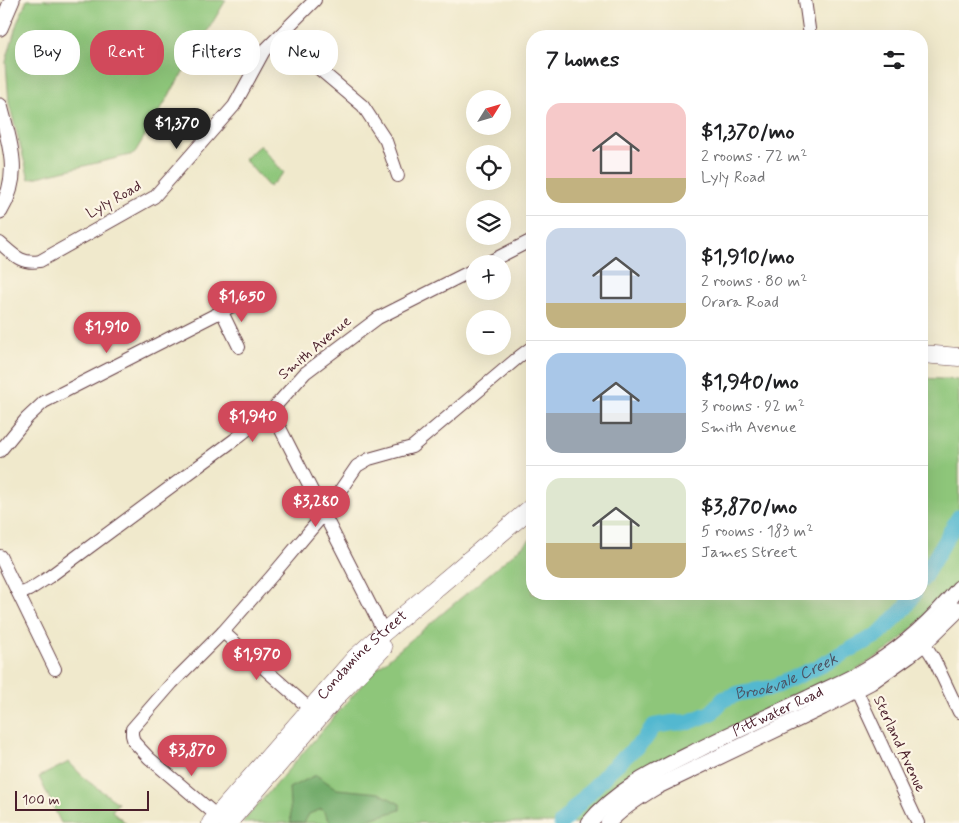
<!DOCTYPE html>
<html lang="en">
<head>
<meta charset="utf-8">
<style>
	:root { --surface:#fff; --page:#f2f2f2; --text:#202124; --muted:#757577; --line:#e0e0e0; --accent:#d1495b }
	body { margin:0; font-family:Mynerve,sans-serif; background:var(--page); color:var(--text); height:100vh; display:flex; flex-direction:column; font-size:19px; white-space:nowrap }
	* { box-sizing:border-box; margin:0 }
	p { font-size:16px; color:var(--muted) }
	.icon { flex:none; width:28px; height:28px; fill:none; stroke:currentColor; stroke-width:2; stroke-linecap:round; stroke-linejoin:round }
	.map { position:relative; flex:1; overflow:hidden }
	.drawer { position:absolute; left:526px; top:30px; width:402px; height:570px; display:flex; flex-direction:column; background:var(--surface); border-radius:20px; box-shadow:0 5px 20px #0002 }
	.drawer>* { flex:none }
	.guide { position:absolute; left:15px; top:30px; width:436px; height:45px; display:flex; gap:10px }
	.needle { width:32px; rotate:53deg }
	.fabs { position:absolute; left:466px; top:90px; display:grid; gap:10px }
	.fabs a { display:grid; place-items:center; width:45px; height:45px; border-radius:50%; background:var(--surface); box-shadow:0 5px 20px #0002; font-size:25px }
	.scale { position:absolute; left:15px; bottom:12px; width:134px; box-sizing:border-box; padding-left:5px; border:2px solid #4a1f2b; border-top:0; font-size:14px; line-height:18px; white-space:nowrap; color:#4a1f2b; -webkit-text-stroke:4px #fcf5e5; paint-order:stroke }
	.price { position:absolute; translate:-50% -42px; padding:0 11px; border-radius:18px; background:var(--accent); color:#fff; font-size:16px; line-height:32px; filter:drop-shadow(0 1px 2px #0008) }
	.price::after { content:''; position:absolute; left:50%; top:30px; width:15px; height:11px; margin-left:-8px; background:inherit; clip-path:polygon(0 0,100% 0,50% 100%) }
	.price.active { background:#222; color:#fff }
	ul { padding:0; list-style:none }
	li { display:flex; align-items:center; gap:15px; height:125px; padding:0 20px }
	li+li { border-top:1px solid var(--line) }
	li span { display:grid; place-items:center; flex:none; width:140px; height:100px; border-radius:15px; color:#555 }
	li>.icon { margin-inline-start:auto }
	span .icon { width:60px; height:60px; fill:#fffc; stroke-width:1 }
	li b { font-size:21px }
	h2 { display:flex; justify-content:space-between; align-items:center; height:60px; padding:0 20px; font-size:21px }
	.chip { padding:0 18px; border-radius:20px; background:var(--surface); box-shadow:0 5px 20px #0002; font-size:18px; line-height:45px }
	.chip.active { background:var(--accent); color:#fff }
	.map>svg:first-child { display:block }
</style>
</head>
<body>
<div class="map">
<svg width="959" height="823" viewBox="0 0 959 823">
	<rect width="100%" height="100%" fill="#fcf5e5"/>
	<filter id="ink" filterUnits="userSpaceOnUse"><feTurbulence type="fractalNoise" baseFrequency=".02" numOctaves="2"/><feDisplacementMap in="SourceGraphic" scale="10" xChannelSelector="R" yChannelSelector="G"/><feConvolveMatrix kernelMatrix="1 2 1 2 8 2 1 2 1" color-interpolation-filters="sRGB"/></filter>
	<filter id="wash" filterUnits="userSpaceOnUse"><feTurbulence type="fractalNoise" baseFrequency=".0096" numOctaves="4" result="noise"/><feDisplacementMap in="SourceGraphic" scale="20" xChannelSelector="R" yChannelSelector="G"/><feGaussianBlur stdDeviation="1.12" result="paint"/><feColorMatrix in="noise" values="0 0 0 0 0 0 0 0 0 0 0 0 0 0 0 0 0 1.4 0 .05"/><feComposite in="paint" operator="in"/></filter>
	<g filter="url(#wash)">
		<rect width="100%" height="100%" fill="#f0e9cc"/>
		<!-- green -->
		<g fill="#8ec67a" stroke="#6c7252">
			<polygon points="27,0 226,0 134,154 29,179 9,103 6,62 17,23"/>
			<polygon points="260,145 284,173 269,187 244,159"/>
			<polygon points="923,378 959,380 959,580 942,601 892,647 852,673 636,773 602,801 582,823 242,823 374,671 532,538 532,594 922,594"/>
			<polygon points="69,762 85,779 118,803 112,811 126,823 61,823 39,777"/>
		</g>
		<!-- forest -->
		<polygon fill="#72ab6a" stroke="#5e654a" points="316,775 337,789 379,793 400,804 400,810 356,823 331,823 322,809 309,814 304,823 291,823 289,788"/>
		<g fill="none" stroke-linecap="round" stroke-linejoin="round">
			<!-- river -->
			<g stroke="#52b8d0" stroke-width="16">
				<polyline points="922,580 959,517"/>
				<path id="s1" d="M561,823L610,770L644,740L654,726L672,723L689,722L711,713L724,699L740,693L771,688L822,665L879,634L906,607L914,594"/>
			</g>
		</g>
	</g>
	<g filter="url(#ink)">
		<g fill="none" stroke-linecap="round" stroke-linejoin="round">
			<!-- minor casing -->
			<g stroke="#633d43" stroke-width="14">
				<g id="minor">
					<polyline points="805,0 810,36"/>
					<polyline points="280,36 363,106 386,141 398,176"/>
					<path d="M0,243C13,254 21,265 40,261L154,197L234,106L264,51L315,0"/>
					<polyline points="485,264 532,240"/>
					<polyline points="221,310 239,347"/>
					<polyline points="270,412 279,426 384,632"/>
					<polyline points="0,451 27,418 44,402 246,299"/>
					<polyline points="0,556 55,669"/>
					<polyline points="19,594 29,590 49,577 234,440 270,412 305,373 378,318 475,269"/>
					<polyline points="223,632 310,709"/>
					<polyline points="918,638 929,651 934,659 959,712"/>
					<polyline points="853,683 918,823"/>
					<polyline points="223,821 149,758 134,742 132,735 132,729 172,683 223,632 271,577 324,514 357,466 369,459 412,447 520,356 532,347"/>
				</g>
			</g>
			<!-- major casing -->
			<g stroke="#633d43" stroke-width="17">
				<g id="major">
					<polyline points="0,28 12,0"/>
					<path d="M0,106C10,144 22,175 0,211"/>
					<path id="s2" d="M589,823C616,789 660,769 698,750C734,732 771,715 808,698C830,687 854,678 875,664C907,644 935,617 959,588"/>
					<path d="M608,823C622,808 639,797 656,787L823,707L871,682L909,655L923,644L959,609"/>
				</g>
			</g>
			<!-- highway casing -->
			<g stroke="#633d43" stroke-width="19">
				<g id="highway">
					<polyline points="922,354 959,357"/>
					<path id="s3" d="M211,823L355,658L384,632L532,507"/>
					<polyline points="228,823 339,694 383,648"/>
				</g>
			</g>
			<!-- minor -->
			<use href="#minor" stroke="#fff" stroke-width="12"/>
			<!-- major -->
			<use href="#major" stroke="#fff" stroke-width="15"/>
			<!-- highway -->
			<use href="#highway" stroke="#fff" stroke-width="18"/>
		</g>
	</g>
	<g text-anchor="middle" dominant-baseline="central" stroke-width="4.5" stroke-linejoin="round" paint-order="stroke">
		<!-- street labels -->
		<g font-size="15" fill="#4a1f2b" stroke="#fcf5e5">
			<text transform="translate(114 200) rotate(-30)">Lyly Road</text>
			<text transform="translate(315 348) rotate(-40)">Smith Avenue</text>
			<text stroke="none"><textPath href="#s3" startOffset="226">Condamine Street</textPath></text>
			<text stroke="none"><textPath href="#s2" startOffset="221">Pittwater Road</textPath></text>
			<text transform="translate(899 744) rotate(65)">Sterland Avenue</text>
		</g>
		<!-- water labels -->
		<g font-size="16" font-style="italic" fill="#4d5565" stroke="#fcf5e5">
			<text stroke="none"><textPath href="#s1" startOffset="279">Brookvale Creek</textPath></text>
		</g>
	</g>
</svg>
<div class="fabs">
<a><svg class="needle" viewBox="-14 -14 28 28"><path d="M0-13l5 13h-10z" fill="#e53935"/><path d="M0 13l5-13h-10z" fill="#757577"/></svg></a>
<a><svg class="icon" aria-label="locate" viewBox="0 0 24 24"><circle cx="12" cy="12" r="6"/><path d="M12 2v4M12 18v4M2 12h4M18 12h4"/></svg></a>
<a><svg class="icon" aria-label="layers" viewBox="0 0 24 24"><path d="M12 4l9 5-9 5-9-5zM3 14l9 5 9-5"/></svg></a>
<a>+</a>
<a>−</a>
</div>
<div class="scale">100 m</div>
<b class="price active" style="left:177px;top:150px">$1,370</b>
<b class="price" style="left:242px;top:323px">$1,650</b>
<b class="price" style="left:107px;top:354px">$1,910</b>
<b class="price" style="left:253px;top:443px">$1,940</b>
<b class="price" style="left:316px;top:528px">$3,280</b>
<b class="price" style="left:257px;top:681px">$1,970</b>
<b class="price" style="left:192px;top:777px">$3,870</b>
<div class="guide">
<a class="chip">Buy</a>
<a class="chip active">Rent</a>
<a class="chip">Filters</a>
<a class="chip">New</a>
</div>
<section class="drawer">
<h2>7 homes<svg class="icon" aria-label="filters" viewBox="0 0 24 24"><path d="M4 7h16M4 17h16"/><circle cx="9" cy="7" r="2"/><circle cx="15" cy="17" r="2"/></svg></h2>
<ul>
<li><span style="background:linear-gradient(#f6c9c9 75%,#c2b280 0)"><svg class="icon" aria-label="home" viewBox="0 0 24 24"><path d="M3 11l9-7 9 7M6 9v11h12V9"/></svg></span><div><b>$1,370/mo</b><p>2 rooms · 72 m²</p><p>Lyly Road</p></div></li>
<li><span style="background:linear-gradient(#c9d6e8 75%,#c2b280 0)"><svg class="icon" aria-label="home" viewBox="0 0 24 24"><path d="M3 11l9-7 9 7M6 9v11h12V9"/></svg></span><div><b>$1,910/mo</b><p>2 rooms · 80 m²</p><p>Orara Road</p></div></li>
<li><span style="background:linear-gradient(#a9c7e8 60%,#9aa5b1 0)"><svg class="icon" aria-label="home" viewBox="0 0 24 24"><path d="M3 11l9-7 9 7M6 9v11h12V9"/></svg></span><div><b>$1,940/mo</b><p>3 rooms · 92 m²</p><p>Smith Avenue</p></div></li>
<li><span style="background:linear-gradient(#dfe7d0 65%,#c2b280 0)"><svg class="icon" aria-label="home" viewBox="0 0 24 24"><path d="M3 11l9-7 9 7M6 9v11h12V9"/></svg></span><div><b>$3,870/mo</b><p>5 rooms · 183 m²</p><p>James Street</p></div></li>
</ul>
</section>
</div>
</body>
</html>
